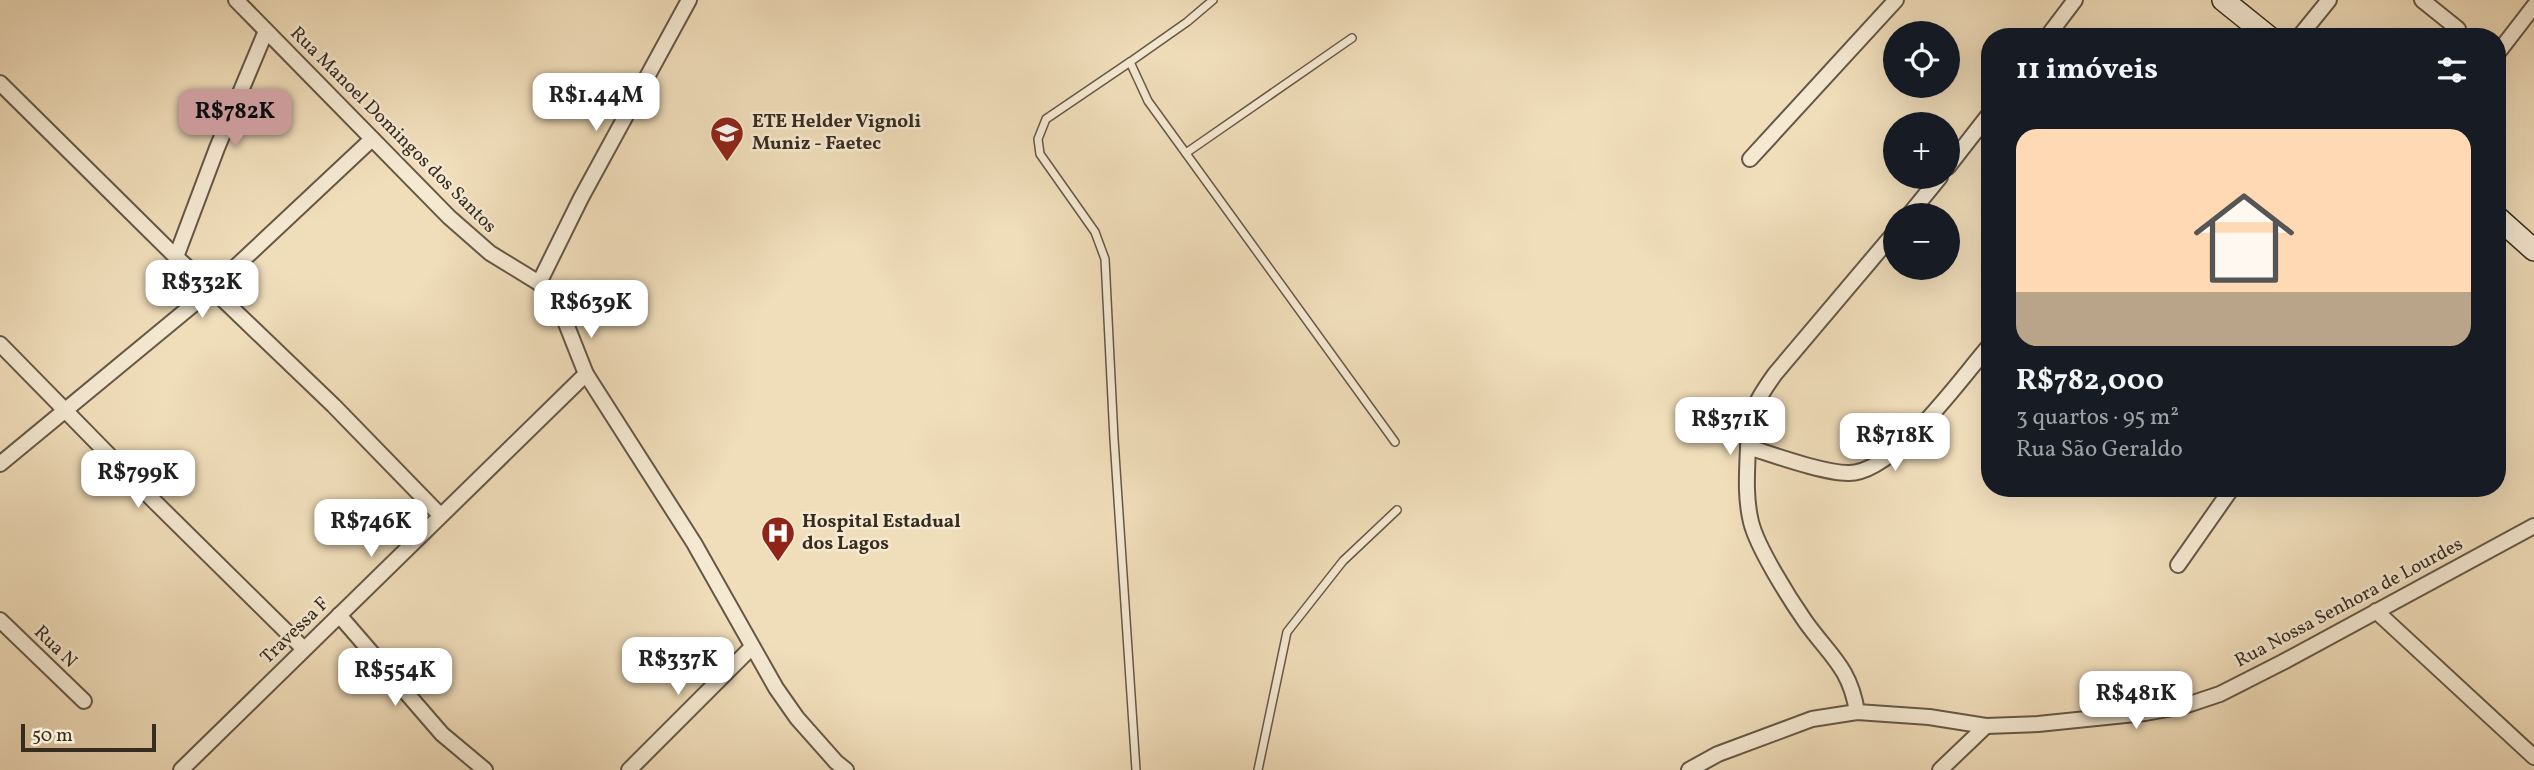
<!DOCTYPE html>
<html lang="pt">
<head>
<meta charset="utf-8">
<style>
	:root { --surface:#171b24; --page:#242831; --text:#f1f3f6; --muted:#9ea1a6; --line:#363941; --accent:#c59692 }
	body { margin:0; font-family:Vollkorn,serif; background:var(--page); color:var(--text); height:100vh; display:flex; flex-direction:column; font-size:26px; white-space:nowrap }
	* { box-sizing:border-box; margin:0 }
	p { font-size:23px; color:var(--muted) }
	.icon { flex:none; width:38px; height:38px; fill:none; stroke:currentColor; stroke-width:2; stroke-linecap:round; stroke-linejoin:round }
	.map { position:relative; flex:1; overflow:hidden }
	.sheet { position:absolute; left:1981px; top:28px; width:525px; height:469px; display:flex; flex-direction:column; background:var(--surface); border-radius:28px; box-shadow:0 7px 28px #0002 }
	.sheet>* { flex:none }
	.fabs { position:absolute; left:1883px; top:21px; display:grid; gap:14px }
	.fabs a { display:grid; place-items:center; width:77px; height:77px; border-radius:50%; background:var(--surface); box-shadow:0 7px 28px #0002; font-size:35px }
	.scale { position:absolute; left:21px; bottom:18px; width:135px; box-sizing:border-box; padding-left:7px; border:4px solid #372c20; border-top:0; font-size:19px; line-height:24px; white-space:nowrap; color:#372c20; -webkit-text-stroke:5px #f5e9d2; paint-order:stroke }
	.price { position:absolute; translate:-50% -60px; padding:0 16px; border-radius:14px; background:#fff; color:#222; font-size:23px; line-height:46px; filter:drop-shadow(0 2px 4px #0008) }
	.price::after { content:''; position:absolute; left:50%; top:42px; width:21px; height:16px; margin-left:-10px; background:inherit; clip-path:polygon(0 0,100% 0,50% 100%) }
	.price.selected { background:var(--accent); color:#111 }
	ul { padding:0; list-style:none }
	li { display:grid; align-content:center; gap:14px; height:371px; padding:0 35px }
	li+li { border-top:2px solid var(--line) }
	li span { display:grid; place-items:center; height:217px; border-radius:21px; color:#555 }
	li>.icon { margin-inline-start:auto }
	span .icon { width:126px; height:126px; fill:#fffc; stroke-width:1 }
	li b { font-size:30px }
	h2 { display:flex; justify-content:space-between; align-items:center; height:84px; padding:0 35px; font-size:30px }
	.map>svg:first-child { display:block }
</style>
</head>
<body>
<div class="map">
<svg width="2534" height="770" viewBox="0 0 2534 770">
	<rect width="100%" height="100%" fill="#f0ddba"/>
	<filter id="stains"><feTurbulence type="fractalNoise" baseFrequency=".00286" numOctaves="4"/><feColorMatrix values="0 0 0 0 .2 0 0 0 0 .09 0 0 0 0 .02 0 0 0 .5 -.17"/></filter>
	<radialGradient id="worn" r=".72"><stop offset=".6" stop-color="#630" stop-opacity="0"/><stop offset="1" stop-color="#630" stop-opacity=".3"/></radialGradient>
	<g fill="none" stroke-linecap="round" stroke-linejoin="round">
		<!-- lane casing -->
		<g stroke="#655846" stroke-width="10">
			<g id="lane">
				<polyline points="1213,0 1187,22 1130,62 1148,101 1395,442"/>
				<polyline points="1130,62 1046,119 1038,139 1040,154 1095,232 1105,259 1114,439 1136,770"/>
				<polyline points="1186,153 1352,38"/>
				<polyline points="1258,770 1287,632 1343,561 1397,510"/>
			</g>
		</g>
		<!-- street casing -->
		<g stroke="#655846" stroke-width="18">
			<g id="street">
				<polyline points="236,0 449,217 490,253 539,283 563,316 586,374 694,543 776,688 797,718 836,762 846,770"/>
				<polyline points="2422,0 2458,29"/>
				<polyline points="2047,37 2075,0"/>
				<polyline points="2299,37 2329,0"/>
				<polyline points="2497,54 2534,6"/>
				<polyline points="0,83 176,257 212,289 334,406 440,515"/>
				<polyline points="1750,159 1896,0"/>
				<polyline points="1948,167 1990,113"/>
				<polyline points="1909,215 1940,177"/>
				<polyline points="176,257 217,148 266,31"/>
				<polyline points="539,283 581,198 689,0"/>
				<polyline points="0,344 156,503 304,649"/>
				<path d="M1748,447C1774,455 1823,473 1848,473C1894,474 1960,379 1990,345"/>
				<polyline points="0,464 212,289 372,139"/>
				<polyline points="2178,565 2232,488"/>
				<polyline points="2376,611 2534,757"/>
				<polyline points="339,615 442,734 485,770"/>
				<polyline points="0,620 84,701"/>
				<path d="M1857,712C1850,667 1829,655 1805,621C1789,598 1757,547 1751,522C1745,497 1747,473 1748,447C1750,412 1754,403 1775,374L1895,232"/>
				<polyline points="181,770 586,374"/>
				<polyline points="629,770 752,647"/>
				<polyline points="1689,770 1718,754 1812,719 1857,712 1929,717 1986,726 2038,724 2145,713 2184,706 2220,694 2283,662 2534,526"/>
				<polyline points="1940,770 1986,726"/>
			</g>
		</g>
		<!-- secondary casing -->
		<g stroke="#372c20" stroke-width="24">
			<g id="secondary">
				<polyline points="2223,0 2269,37"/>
				<polyline points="2497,217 2534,250"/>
			</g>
		</g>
		<!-- lane -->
		<use href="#lane" stroke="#f5e9d2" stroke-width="7"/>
		<!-- street -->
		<use href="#street" stroke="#f5e9d2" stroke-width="14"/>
		<!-- secondary -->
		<use href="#secondary" stroke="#f5e9d2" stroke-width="21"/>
	</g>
	<!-- icons -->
	<defs>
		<g id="university-pin" transform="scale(1.75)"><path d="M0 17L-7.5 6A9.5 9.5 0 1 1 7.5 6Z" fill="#8f2418" stroke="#f5e9d2"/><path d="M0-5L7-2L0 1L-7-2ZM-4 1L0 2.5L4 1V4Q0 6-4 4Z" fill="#fff"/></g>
		<g id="hospital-pin" transform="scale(1.75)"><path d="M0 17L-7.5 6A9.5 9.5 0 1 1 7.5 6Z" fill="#8f2418" stroke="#f5e9d2"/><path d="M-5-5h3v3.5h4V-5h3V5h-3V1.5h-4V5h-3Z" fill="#fff"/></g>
	</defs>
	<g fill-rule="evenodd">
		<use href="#university-pin" x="727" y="133"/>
		<use href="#hospital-pin" x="778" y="533"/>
	</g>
	<g text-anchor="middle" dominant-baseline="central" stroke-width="5" stroke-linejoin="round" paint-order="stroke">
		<!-- poi labels -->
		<g font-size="19" font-weight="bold" fill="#372c20" stroke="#f5e9d2" text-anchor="start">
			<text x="752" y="122">ETE Helder Vignoli<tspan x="752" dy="22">Muniz - Faetec</tspan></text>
			<text x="802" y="522">Hospital Estadual<tspan x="802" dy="22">dos Lagos</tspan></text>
		</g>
		<!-- street labels -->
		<g font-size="19" fill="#372c20" stroke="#f5e9d2">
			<text transform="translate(393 130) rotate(45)">Rua Manoel Domingos dos Santos</text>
			<text transform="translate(2349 603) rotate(-28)">Rua Nossa Senhora de Lourdes</text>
			<text transform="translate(295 631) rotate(-44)">Travessa F</text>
			<text transform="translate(55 647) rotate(44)">Rua N</text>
		</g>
	</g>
	<rect width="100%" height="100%" filter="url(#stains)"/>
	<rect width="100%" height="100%" fill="url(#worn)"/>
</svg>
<div class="fabs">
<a><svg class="icon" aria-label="locate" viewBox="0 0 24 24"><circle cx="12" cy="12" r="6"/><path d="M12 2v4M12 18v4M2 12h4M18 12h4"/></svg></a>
<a>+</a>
<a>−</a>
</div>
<div class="scale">50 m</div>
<b class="price" style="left:596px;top:133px">R$1.44M</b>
<b class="price selected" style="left:235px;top:149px">R$782K</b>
<b class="price" style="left:202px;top:320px">R$332K</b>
<b class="price" style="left:591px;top:340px">R$639K</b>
<b class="price" style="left:1730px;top:457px">R$371K</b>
<b class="price" style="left:1895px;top:473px">R$718K</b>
<b class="price" style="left:138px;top:510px">R$799K</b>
<b class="price" style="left:371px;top:559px">R$746K</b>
<b class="price" style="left:678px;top:697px">R$337K</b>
<b class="price" style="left:395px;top:708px">R$554K</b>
<b class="price" style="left:2136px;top:731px">R$481K</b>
<section class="sheet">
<h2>11 imóveis<svg class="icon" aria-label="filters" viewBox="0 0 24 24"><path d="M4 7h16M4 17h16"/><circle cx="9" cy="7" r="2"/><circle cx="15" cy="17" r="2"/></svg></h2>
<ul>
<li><span style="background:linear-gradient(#ffd9b3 75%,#b9a48a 0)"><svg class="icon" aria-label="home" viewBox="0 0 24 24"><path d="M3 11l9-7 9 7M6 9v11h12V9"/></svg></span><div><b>R$782,000</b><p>3 quartos · 95 m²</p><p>Rua São Geraldo</p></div></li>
</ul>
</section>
</div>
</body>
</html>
